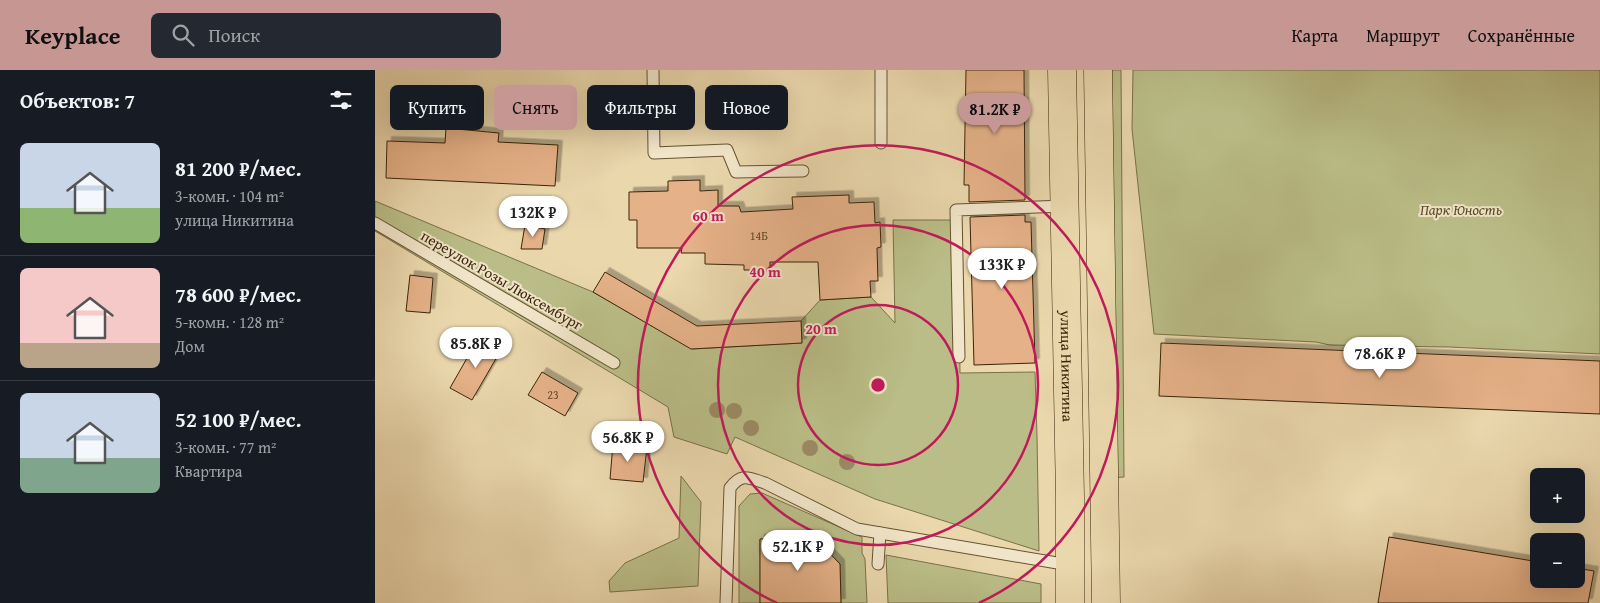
<!DOCTYPE html>
<html lang="ru">
<head>
<meta charset="utf-8">
<style>
	:root { --surface:#171b24; --page:#242831; --text:#f1f3f6; --muted:#9ea1a6; --line:#363941; --accent:#c59692 }
	body { margin:0; font-family:"Gentium Book Plus",serif; background:var(--page); color:var(--text); height:100vh; display:flex; flex-direction:column; font-size:19px; white-space:nowrap }
	* { box-sizing:border-box; margin:0 }
	p { font-size:16px; color:var(--muted) }
	.icon { flex:none; width:28px; height:28px; fill:none; stroke:currentColor; stroke-width:2; stroke-linecap:round; stroke-linejoin:round }
	.map { position:relative; flex:1; overflow:hidden }
	.drawer { display:flex; flex-direction:column; background:var(--surface); width:375px }
	.drawer>* { flex:none }
	.banner { position:absolute; left:15px; top:15px; width:475px; height:45px; display:flex; gap:10px }
	.buttons { position:absolute; left:1155px; top:398px; display:grid; gap:10px }
	.buttons a { display:grid; place-items:center; width:55px; height:55px; border-radius:8px; background:var(--surface); box-shadow:0 5px 20px #0002; font-size:25px }
	.price { position:absolute; translate:-50% -42px; padding:0 11px; border-radius:18px; background:#fff; color:#222; font-size:16px; line-height:32px; filter:drop-shadow(0 1px 2px #0008) }
	.price::after { content:''; position:absolute; left:50%; top:30px; width:15px; height:11px; margin-left:-8px; background:inherit; clip-path:polygon(0 0,100% 0,50% 100%) }
	.price.current { background:var(--accent); color:#111 }
	ul { padding:0; list-style:none }
	li { display:flex; align-items:center; gap:15px; height:125px; padding:0 20px }
	li+li { border-top:1px solid var(--line) }
	li span { display:grid; place-items:center; flex:none; width:140px; height:100px; border-radius:8px; color:#555 }
	li>.icon { margin-inline-start:auto }
	span .icon { width:60px; height:60px; fill:#fffc; stroke-width:1 }
	li b { font-size:21px }
	h2 { display:flex; justify-content:space-between; align-items:center; height:60px; padding:0 20px; font-size:21px }
	.chip { padding:0 18px; border-radius:8px; background:var(--surface); box-shadow:0 5px 20px #0002; font-size:18px; line-height:45px }
	.chip.current { background:var(--accent); color:#111 }
	header { display:flex; align-items:center; gap:30px; box-sizing:border-box; height:70px; padding:0 25px; background:var(--accent); color:#111 }
	header strong { font-size:24px }
	nav { display:flex; gap:28px; margin-inline-start:auto; font-size:18px }
	.search { width:350px; height:45px; background:var(--page); display:flex; align-items:center; gap:12px; box-sizing:border-box; padding:0 18px; border-radius:8px; color:var(--muted); font-size:19px }
	main { display:flex; flex:1; min-height:0 }
	.map>svg:first-child { display:block }
</style>
</head>
<body>
<header>
<strong>Keyplace</strong>
<div class="search"><svg class="icon" aria-label="search" viewBox="0 0 24 24"><circle cx="10" cy="10" r="6"/><path d="M15 15l6 6"/></svg>Поиск</div>
<nav><a>Карта</a><a>Маршрут</a><a>Сохранённые</a></nav>
</header>
<main>
<section class="drawer">
<h2>Объектов: 7<svg class="icon" aria-label="filters" viewBox="0 0 24 24"><path d="M4 7h16M4 17h16"/><circle cx="9" cy="7" r="2"/><circle cx="15" cy="17" r="2"/></svg></h2>
<ul>
<li><span style="background:linear-gradient(#c9d6e8 65%,#8fb573 0)"><svg class="icon" aria-label="home" viewBox="0 0 24 24"><path d="M3 11l9-7 9 7M6 9v11h12V9"/></svg></span><div><b>81 200 ₽/мес.</b><p>3-комн. · 104 m²</p><p>улица Никитина</p></div></li>
<li><span style="background:linear-gradient(#f6c9c9 75%,#b9a48a 0)"><svg class="icon" aria-label="home" viewBox="0 0 24 24"><path d="M3 11l9-7 9 7M6 9v11h12V9"/></svg></span><div><b>78 600 ₽/мес.</b><p>5-комн. · 128 m²</p><p>Дом</p></div></li>
<li><span style="background:linear-gradient(#c9d6e8 65%,#7fa58c 0)"><svg class="icon" aria-label="home" viewBox="0 0 24 24"><path d="M3 11l9-7 9 7M6 9v11h12V9"/></svg></span><div><b>52 100 ₽/мес.</b><p>3-комн. · 77 m²</p><p>Квартира</p></div></li>
</ul>
</section>
<div class="map">
<svg width="1225" height="533" viewBox="0 0 1225 533">
	<defs>
		<filter id="shadow"><feDropShadow dx="4.5" dy="-4.5" stdDeviation="0" flood-color="#0004"/></filter>
	</defs>
	<rect width="100%" height="100%" fill="#ead7ac"/>
	<filter id="stains"><feTurbulence type="fractalNoise" baseFrequency=".004" numOctaves="4"/><feColorMatrix values="0 0 0 0 .2 0 0 0 0 .09 0 0 0 0 .02 0 0 0 .5 -.17"/></filter>
	<radialGradient id="worn" r=".72"><stop offset=".6" stop-color="#630" stop-opacity="0"/><stop offset="1" stop-color="#630" stop-opacity=".3"/></radialGradient>
	<!-- green -->
	<g fill="#babd87" stroke="#7a7148">
		<polygon points="733,0 746,0 749,407 735,408"/>
		<polygon points="758,0 1225,0 1225,284 1074,277 955,275 941,272 779,264 757,59"/>
		<polygon points="0,131 218,222 317,279 427,273 426,251 445,230 496,227 520,253 518,150 583,150 585,303 660,302 662,366 664,481 500,429 360,367 352,384 299,367 293,337 0,161"/>
		<polygon points="306,406 326,432 323,516 235,522 234,511 250,493 304,468"/>
		<polygon points="387,423 487,467 487,483 490,489 492,533 466,533 465,494 440,468 385,469 385,533 364,533 364,436 375,424"/>
		<polygon points="511,485 666,514 666,533 513,533"/>
	</g>
	<!-- building -->
	<g fill="#e5b188" stroke="#3b250a" filter="url(#shadow)">
		<polygon points="591,0 649,0 650,130 594,132 594,115 589,115"/>
		<polygon points="71,58 124,63 123,72 183,75 180,116 11,108 12,71 70,73"/>
		<polygon points="325,110 325,121 343,120 343,136 364,136 366,142 418,139 417,127 474,125 474,133 499,132 500,153 505,152 506,177 502,178 503,211 495,211 496,227 445,230 443,192 395,192 395,200 369,200 369,195 330,194 330,183 306,183 307,178 262,178 262,150 254,150 254,122 293,121 293,111"/>
		<polygon points="650,145 650,152 656,152 660,293 599,295 595,147"/>
		<polygon points="150,155 170,159 167,179 146,179"/>
		<polygon points="230,202 322,256 426,251 427,273 316,279 218,222"/>
		<polygon points="35,205 58,208 55,243 31,241"/>
		<polygon points="104,267 126,280 97,330 75,318"/>
		<polygon points="786,273 1225,291 1225,344 784,326"/>
		<polygon points="167,302 203,323 190,346 153,325"/>
		<polygon points="238,374 272,377 268,412 235,409"/>
		<polygon points="1014,467 1164,492 1164,509 1201,509 1201,498 1219,501 1213,533 1003,533"/>
		<polygon points="440,468 465,494 466,533 385,533 385,469"/>
	</g>
	<g fill="none" stroke-linecap="round" stroke-linejoin="round">
		<!-- lane casing -->
		<g stroke="#675232" stroke-width="13">
			<g id="lane">
				<polyline points="278,0 279,83 352,80 361,102 428,101"/>
				<polyline points="506,0 506,73"/>
				<polyline points="0,153 239,293"/>
				<polyline points="584,287 581,140 690,136"/>
				<polyline points="503,494 505,463"/>
				<path d="M351,533L355,418C367,402 374,408 390,413L482,459L694,495"/>
			</g>
		</g>
		<!-- primary casing -->
		<g stroke="#3b250a" stroke-width="29">
			<g id="primary">
				<path id="s1" d="M687,0L695,427V533"/>
				<polyline points="723,0 731,533"/>
			</g>
		</g>
		<!-- lane -->
		<use href="#lane" stroke="#f1e5c9" stroke-width="11"/>
		<!-- primary -->
		<use href="#primary" stroke="#ead7ac" stroke-width="28"/>
	</g>
	<!-- trees -->
	<g fill="#9b8a64">
		<circle cx="342" cy="340" r="8"/>
		<circle cx="359" cy="341" r="8"/>
		<circle cx="376" cy="358" r="8"/>
		<circle cx="435" cy="378" r="8"/>
		<circle cx="472" cy="392" r="8"/>
	</g>
	<!-- distance rings -->
	<g fill="none" stroke="#c2185b" stroke-width="2.5">
		<circle cx="503" cy="315" r="80"/>
		<circle cx="503" cy="315" r="160"/>
		<path d="M402 533A240 240 0 1 1 604 533"/>
	</g>
	<g text-anchor="middle" dominant-baseline="central" stroke-width="4" stroke-linejoin="round" paint-order="stroke">
		<!-- number labels -->
		<g font-size="12" fill="#66482a">
			<text x="384" y="165">14Б</text>
			<text x="178" y="324">23</text>
		</g>
		<!-- park labels -->
		<g font-size="15" font-style="italic" fill="#5b4b29" stroke="#f1e5c9">
			<text x="1086" y="139">Парк Юность</text>
		</g>
		<!-- street labels -->
		<g font-size="15" fill="#3b250a" stroke="#f1e5c9">
			<text transform="translate(127 210) rotate(30)">переулок Розы Люксембург</text>
			<text stroke="none"><textPath href="#s1" startOffset="296">улица Никитина</textPath></text>
		</g>
	</g>
	<circle cx="503" cy="315" r="8" fill="#c2185b" stroke="#f1e5c9" stroke-width="2.5"/>
	<g font-size="15" text-anchor="middle" font-weight="bold" fill="#c2185b" stroke="#f1e5c9" stroke-width="4" stroke-linejoin="round" paint-order="stroke">
		<text x="333" y="151">60 m</text>
		<text x="390" y="207">40 m</text>
		<text x="446" y="264">20 m</text>
	</g>
	<rect width="100%" height="100%" filter="url(#stains)"/>
	<rect width="100%" height="100%" fill="url(#worn)"/>
</svg>
<div class="buttons">
<a>+</a>
<a>−</a>
</div>
<b class="price current" style="left:620px;top:65px">81.2K ₽</b>
<b class="price" style="left:158px;top:168px">132K ₽</b>
<b class="price" style="left:627px;top:220px">133K ₽</b>
<b class="price" style="left:101px;top:299px">85.8K ₽</b>
<b class="price" style="left:1005px;top:309px">78.6K ₽</b>
<b class="price" style="left:253px;top:393px">56.8K ₽</b>
<b class="price" style="left:423px;top:502px">52.1K ₽</b>
<div class="banner">
<a class="chip">Купить</a>
<a class="chip current">Снять</a>
<a class="chip">Фильтры</a>
<a class="chip">Новое</a>
</div>
</div>
</main>
</body>
</html>
